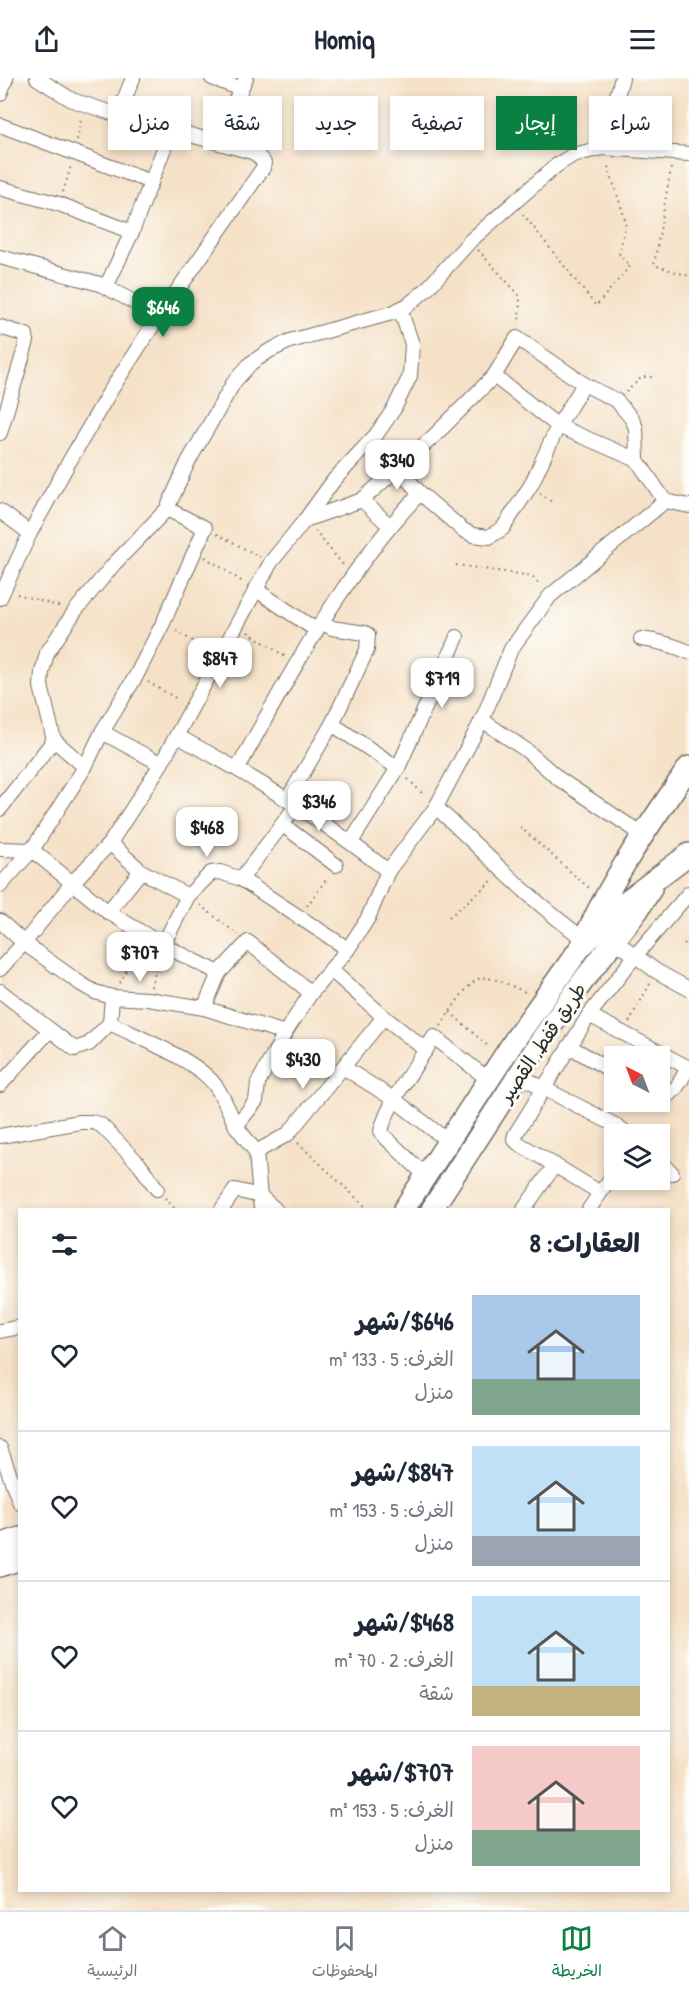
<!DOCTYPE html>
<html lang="ar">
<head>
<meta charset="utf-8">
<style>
	:root { --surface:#fff; --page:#f2f2f3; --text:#1f2937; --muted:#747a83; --line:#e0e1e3; --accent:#0b8043 }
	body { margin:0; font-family:"Patrick Hand","Playpen Sans Arabic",sans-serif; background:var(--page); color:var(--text); direction:rtl; height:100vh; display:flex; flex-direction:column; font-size:22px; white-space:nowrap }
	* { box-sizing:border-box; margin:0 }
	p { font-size:20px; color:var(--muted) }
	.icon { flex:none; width:33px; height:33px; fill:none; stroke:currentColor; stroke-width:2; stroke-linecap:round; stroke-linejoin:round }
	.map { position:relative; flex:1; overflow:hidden; direction:ltr }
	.details { position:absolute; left:18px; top:1130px; width:652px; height:684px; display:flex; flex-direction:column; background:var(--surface); border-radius:0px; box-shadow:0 3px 9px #0003; direction:rtl }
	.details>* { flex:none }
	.banner { position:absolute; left:18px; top:18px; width:654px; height:54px; direction:rtl; display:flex; gap:12px }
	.needle { width:39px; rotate:318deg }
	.fabs { position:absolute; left:604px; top:968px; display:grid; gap:12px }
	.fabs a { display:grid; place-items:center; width:66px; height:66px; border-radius:0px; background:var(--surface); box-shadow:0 3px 9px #0003; font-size:30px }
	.price { position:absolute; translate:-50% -51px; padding:0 14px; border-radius:12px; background:#fff; color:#222; font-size:20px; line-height:39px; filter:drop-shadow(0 2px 3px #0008) }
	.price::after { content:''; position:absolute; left:50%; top:36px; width:18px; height:14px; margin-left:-9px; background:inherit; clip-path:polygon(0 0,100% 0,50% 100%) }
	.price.current { background:var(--accent); color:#fff }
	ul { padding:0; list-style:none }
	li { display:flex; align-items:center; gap:18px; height:150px; padding:0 30px }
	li+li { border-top:2px solid var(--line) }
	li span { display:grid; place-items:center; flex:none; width:168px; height:120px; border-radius:0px; color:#555 }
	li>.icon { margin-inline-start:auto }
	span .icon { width:72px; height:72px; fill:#fffc; stroke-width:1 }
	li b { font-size:26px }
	h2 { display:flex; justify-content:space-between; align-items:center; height:72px; padding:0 30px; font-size:26px }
	.tag { padding:0 21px; border-radius:0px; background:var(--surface); box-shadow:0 3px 9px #0003; font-size:21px; line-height:54px }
	.tag.current { background:var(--accent); color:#fff }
	header { display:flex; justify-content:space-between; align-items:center; height:78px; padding:0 30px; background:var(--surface); font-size:27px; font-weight:700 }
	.tabs { display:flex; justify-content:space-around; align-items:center; height:84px; border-top:2px solid var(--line); background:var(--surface); font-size:16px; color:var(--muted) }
	.tabs a { display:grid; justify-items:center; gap:3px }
	.tabs .current { color:var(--accent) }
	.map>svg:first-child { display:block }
</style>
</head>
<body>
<header><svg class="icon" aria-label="menu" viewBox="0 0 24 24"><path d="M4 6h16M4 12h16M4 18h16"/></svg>Homiq<svg class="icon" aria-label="share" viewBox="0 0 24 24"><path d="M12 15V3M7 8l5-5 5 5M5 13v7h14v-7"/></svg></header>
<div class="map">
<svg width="689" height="1832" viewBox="0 0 689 1832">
	<rect width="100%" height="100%" fill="#fdfcf7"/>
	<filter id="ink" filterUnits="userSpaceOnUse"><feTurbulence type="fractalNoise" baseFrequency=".0167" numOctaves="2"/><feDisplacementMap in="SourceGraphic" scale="12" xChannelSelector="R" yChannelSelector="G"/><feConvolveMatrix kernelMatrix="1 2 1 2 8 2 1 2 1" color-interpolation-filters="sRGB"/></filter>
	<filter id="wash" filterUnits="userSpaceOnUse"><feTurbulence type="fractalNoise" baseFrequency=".008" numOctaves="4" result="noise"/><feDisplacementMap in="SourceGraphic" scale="24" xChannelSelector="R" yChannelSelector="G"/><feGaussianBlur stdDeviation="1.35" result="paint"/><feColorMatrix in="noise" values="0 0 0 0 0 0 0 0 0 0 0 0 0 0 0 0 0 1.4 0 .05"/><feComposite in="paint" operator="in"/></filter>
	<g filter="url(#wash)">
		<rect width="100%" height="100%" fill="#f5e1c7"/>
	</g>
	<g filter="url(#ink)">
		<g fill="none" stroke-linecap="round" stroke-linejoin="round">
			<!-- street casing -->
			<g stroke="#726b62" stroke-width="16">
				<g id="street">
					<polyline points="37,0 72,22 118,37 133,0"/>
					<polyline points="212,0 241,11"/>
					<polyline points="0,16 6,0"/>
					<polyline points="118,37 252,74"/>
					<polyline points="0,47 151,104"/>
					<polyline points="602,70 622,0"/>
					<polyline points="0,110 59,126 132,154"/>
					<polyline points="0,179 100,206 160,238"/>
					<polyline points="106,209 132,154 171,52"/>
					<polyline points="0,249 26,257 27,263 0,355"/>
					<polyline points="494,298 558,348 637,382 665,423 689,428"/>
					<polyline points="397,390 420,415 463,452 473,457 489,459 503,450 531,407 558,348 584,306"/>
					<polyline points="362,422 389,447"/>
					<polyline points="0,433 30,455"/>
					<polyline points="305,442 362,422 434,358 494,298 517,260 584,306 617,323 632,341 636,350 637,382"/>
					<polyline points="255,511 316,552"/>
					<path d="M0,520L30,455L69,384L109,315L149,253L263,90L264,85C253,70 229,59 227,40L246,0"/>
					<path d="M641,561C658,563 673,567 689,574"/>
					<polyline points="482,642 526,672 559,701 643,757"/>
					<polyline points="332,646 398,690"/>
					<polyline points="102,654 161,686"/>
					<path d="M177,658C251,697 322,741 388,793"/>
					<polyline points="85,689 54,662 41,608 42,594 47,575 75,533 114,486 167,431 188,384 234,304 251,285 269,273 290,263 392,235 408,227 427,211 470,163 557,87 573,77 602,70 689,76"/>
					<path d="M238,690C291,594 343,496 420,415"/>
					<polyline points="287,722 332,646 367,572 368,557 365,555 332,550 322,544"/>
					<path d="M436,729C484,774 531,823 584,861"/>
					<polyline points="0,731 54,662"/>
					<polyline points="283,747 336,787"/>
					<polyline points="351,764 398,690 457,559"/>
					<polyline points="110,765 141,793 188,818"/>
					<polyline points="0,771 32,772 108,834 163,867 219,895"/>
					<polyline points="241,801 296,728"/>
					<polyline points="0,808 32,772 85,689 102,654 136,598 163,545 205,450 167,431"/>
					<polyline points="108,834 141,793"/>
					<polyline points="0,843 24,865 81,906 95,914 112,919 148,921 204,930 285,955"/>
					<polyline points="614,862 656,893 689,911"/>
					<polyline points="163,867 188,818 211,795 220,794 241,801 348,871"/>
					<polyline points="0,891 24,865 73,804 110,765 161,686 271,484 305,442 334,402 376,357 394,331 410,298 412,266 400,231"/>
					<polyline points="331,892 384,939 426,972"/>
					<polyline points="0,913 75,971 89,966 110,945 112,919"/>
					<polyline points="204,930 219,895 248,864 311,915"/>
					<polyline points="589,937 689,990"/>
					<path d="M110,945C139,960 200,983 217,1010C225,1022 230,1036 236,1048"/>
					<polyline points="569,968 615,995"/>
					<polyline points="343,989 395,1022 449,1064"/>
					<polyline points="518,997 617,1048 628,1056"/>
					<polyline points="0,1007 49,953"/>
					<path d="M660,1021C675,1018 681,1001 688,990"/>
					<polyline points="0,1058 80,1044 92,1044 101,1047 139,1086 157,1111"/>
					<polyline points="256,1074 288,1056 384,939"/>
					<polyline points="660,1083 672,1095"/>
					<path d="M426,1098L384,1058L381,1053C388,1024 418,985 434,959L489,1002"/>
					<polyline points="599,1114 518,1065 514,1061 515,1057 589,937 635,878 689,815"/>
					<polyline points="222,1131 235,1112 260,1118 275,1131"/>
					<polyline points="261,1131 256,1074 236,1048 256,1023 258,1005 285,955 311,915 348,871 368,840 388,793 436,729 482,642 511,571 550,518 665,423"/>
					<polyline points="524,1131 555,1087"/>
					<polyline points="589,1131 615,1094"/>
					<polyline points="0,1253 20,1249"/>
					<polyline points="0,1370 20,1425"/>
				</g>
			</g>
			<!-- primary casing -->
			<g stroke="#726b62" stroke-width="24">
				<g id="primary">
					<path d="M588,853C615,795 653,742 689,689"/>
					<polyline points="404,1131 516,960 580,870 620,828 689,776"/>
					<polyline points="432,1131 544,958 583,903 638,832 651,811"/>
					<polyline points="0,1467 20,1460"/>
					<polyline points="0,1488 20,1481"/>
				</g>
			</g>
			<!-- path -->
			<g stroke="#726b62" stroke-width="2" stroke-dasharray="1.5 4.5" stroke-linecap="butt">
				<polyline points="77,62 81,41"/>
				<polyline points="671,90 654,187 689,198"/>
				<polyline points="63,114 71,88"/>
				<polyline points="523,136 596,228 630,188 619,177 626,144 607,85"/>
				<polyline points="478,172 520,218 519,246"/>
				<polyline points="626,314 642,299 655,299"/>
				<polyline points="540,415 553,425"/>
				<polyline points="315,453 344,488"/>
				<polyline points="217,456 260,479"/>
				<polyline points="205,479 243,504"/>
				<polyline points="456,487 532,498 540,507"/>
				<polyline points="17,516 61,529"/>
				<polyline points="176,553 207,571"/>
				<polyline points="248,554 286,579"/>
				<polyline points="148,604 179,622"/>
				<polyline points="408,701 425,718"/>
				<polyline points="520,749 589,810"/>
				<polyline points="200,827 238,857"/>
				<polyline points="307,828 328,799"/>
				<polyline points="449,839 492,803"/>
				<polyline points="684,865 689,870"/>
				<polyline points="120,905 139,867"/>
				<polyline points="151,909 159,880"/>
				<polyline points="450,934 490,970"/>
				<polyline points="629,944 651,904"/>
				<path d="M441,948C448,936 468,903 481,900C493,898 516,910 527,915"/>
				<polyline points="298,1065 368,1131"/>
				<polyline points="165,1120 175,1131"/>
			</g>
			<!-- street -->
			<use href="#street" stroke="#fff" stroke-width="14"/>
			<!-- primary -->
			<use href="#primary" stroke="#fff" stroke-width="21"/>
		</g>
	</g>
	<g text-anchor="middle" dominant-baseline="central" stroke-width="6" stroke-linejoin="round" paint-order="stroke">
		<!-- street labels -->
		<g font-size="20" fill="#2b2b2b" stroke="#fdfcf7">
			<text transform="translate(542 964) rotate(-56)">طريق قفط, القصير</text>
		</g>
	</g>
</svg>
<div class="fabs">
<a><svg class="needle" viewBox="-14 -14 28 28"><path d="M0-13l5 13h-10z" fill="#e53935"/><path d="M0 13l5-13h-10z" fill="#747a83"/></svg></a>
<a><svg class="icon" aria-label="layers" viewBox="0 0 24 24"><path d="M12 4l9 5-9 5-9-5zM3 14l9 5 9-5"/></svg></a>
</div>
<b class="price current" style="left:163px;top:260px">$646</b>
<b class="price" style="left:397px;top:413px">$340</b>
<b class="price" style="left:220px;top:611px">$847</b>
<b class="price" style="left:442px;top:631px">$719</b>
<b class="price" style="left:319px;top:754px">$346</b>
<b class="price" style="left:207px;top:780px">$468</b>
<b class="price" style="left:140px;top:905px">$707</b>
<b class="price" style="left:303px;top:1012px">$430</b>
<div class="banner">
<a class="tag">شراء</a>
<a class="tag current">إيجار</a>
<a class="tag">تصفية</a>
<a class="tag">جديد</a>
<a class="tag">شقة</a>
<a class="tag">منزل</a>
</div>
<section class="details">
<h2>العقارات: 8<svg class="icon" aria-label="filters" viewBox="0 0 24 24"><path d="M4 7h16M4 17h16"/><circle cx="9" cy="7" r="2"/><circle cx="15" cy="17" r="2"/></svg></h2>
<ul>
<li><span style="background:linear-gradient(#a9c7e8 70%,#7fa58c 0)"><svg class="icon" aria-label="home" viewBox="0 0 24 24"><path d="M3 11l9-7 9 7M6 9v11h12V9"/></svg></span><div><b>$646/شهر</b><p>الغرف: 5 · 133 m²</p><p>منزل</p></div><svg class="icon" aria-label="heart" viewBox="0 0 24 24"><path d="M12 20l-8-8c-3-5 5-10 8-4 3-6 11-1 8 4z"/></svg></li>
<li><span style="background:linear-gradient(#bfe0f5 75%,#9aa5b1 0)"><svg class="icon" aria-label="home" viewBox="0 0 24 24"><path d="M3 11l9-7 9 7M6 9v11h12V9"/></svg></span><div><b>$847/شهر</b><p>الغرف: 5 · 153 m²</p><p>منزل</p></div><svg class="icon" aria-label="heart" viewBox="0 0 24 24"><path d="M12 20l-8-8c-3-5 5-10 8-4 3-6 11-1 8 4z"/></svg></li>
<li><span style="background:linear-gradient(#bfe0f5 75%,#c2b280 0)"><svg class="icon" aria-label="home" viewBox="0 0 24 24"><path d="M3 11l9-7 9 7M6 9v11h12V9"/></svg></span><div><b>$468/شهر</b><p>الغرف: 2 · 70 m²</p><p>شقة</p></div><svg class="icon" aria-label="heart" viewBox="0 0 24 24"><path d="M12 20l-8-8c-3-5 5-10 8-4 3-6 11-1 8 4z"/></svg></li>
<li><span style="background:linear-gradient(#f6c9c9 70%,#7fa58c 0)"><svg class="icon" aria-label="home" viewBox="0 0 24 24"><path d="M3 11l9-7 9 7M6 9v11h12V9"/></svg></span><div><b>$707/شهر</b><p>الغرف: 5 · 153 m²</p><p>منزل</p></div><svg class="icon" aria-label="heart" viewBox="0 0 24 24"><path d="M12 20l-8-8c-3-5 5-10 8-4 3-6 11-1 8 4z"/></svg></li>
</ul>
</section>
</div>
<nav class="tabs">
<a class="current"><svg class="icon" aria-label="map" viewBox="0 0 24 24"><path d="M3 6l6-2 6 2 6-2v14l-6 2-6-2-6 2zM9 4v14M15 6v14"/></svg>الخريطة</a>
<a><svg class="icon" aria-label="saved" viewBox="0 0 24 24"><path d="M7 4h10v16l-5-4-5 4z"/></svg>المحفوظات</a>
<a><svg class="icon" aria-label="home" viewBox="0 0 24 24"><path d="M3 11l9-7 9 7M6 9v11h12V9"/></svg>الرئيسية</a>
</nav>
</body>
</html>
